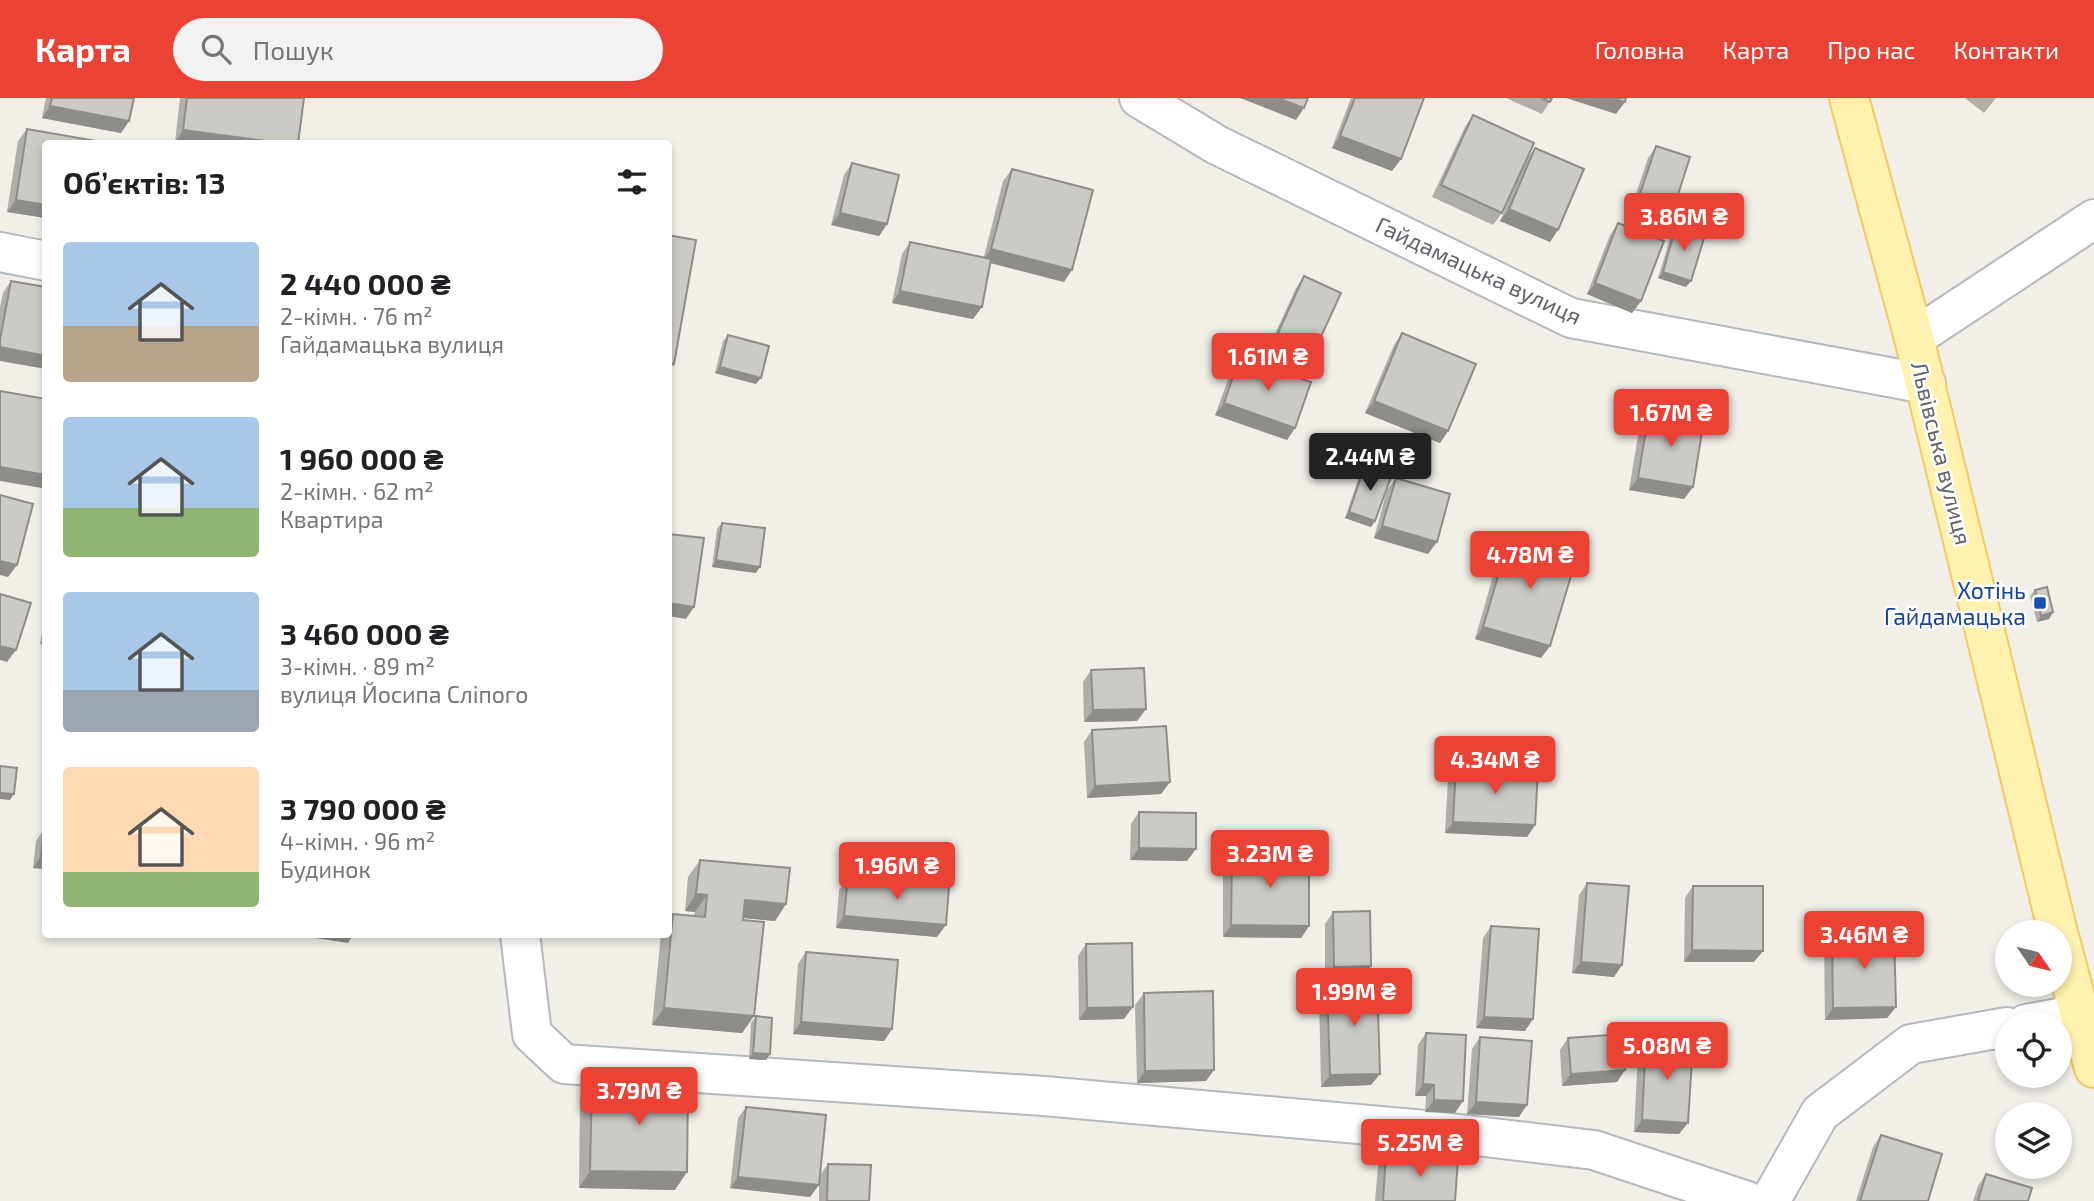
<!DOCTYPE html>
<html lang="uk">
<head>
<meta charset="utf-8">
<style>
	:root { --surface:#fff; --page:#f2f2f2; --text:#202124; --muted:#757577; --accent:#ea4335 }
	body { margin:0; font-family:"Exo 2",sans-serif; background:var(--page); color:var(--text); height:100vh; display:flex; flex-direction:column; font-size:26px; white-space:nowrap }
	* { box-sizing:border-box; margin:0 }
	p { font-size:23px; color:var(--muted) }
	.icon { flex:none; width:38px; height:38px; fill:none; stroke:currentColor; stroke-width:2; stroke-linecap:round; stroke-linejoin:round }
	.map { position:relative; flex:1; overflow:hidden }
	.panel { position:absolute; left:42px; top:42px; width:630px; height:798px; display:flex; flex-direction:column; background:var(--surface); border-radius:7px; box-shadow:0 4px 10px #0003 }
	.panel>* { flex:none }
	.needle { width:46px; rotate:125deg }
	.tools { position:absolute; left:1995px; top:822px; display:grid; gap:14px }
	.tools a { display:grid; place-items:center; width:77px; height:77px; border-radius:50%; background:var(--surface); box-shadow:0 4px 10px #0003; font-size:35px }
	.price { position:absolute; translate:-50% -60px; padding:0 16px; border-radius:7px; background:var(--accent); color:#fff; font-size:23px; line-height:46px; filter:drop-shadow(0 2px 4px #0008) }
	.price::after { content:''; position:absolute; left:50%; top:42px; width:21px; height:16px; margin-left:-10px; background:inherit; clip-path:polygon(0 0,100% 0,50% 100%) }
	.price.current { background:#222; color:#fff }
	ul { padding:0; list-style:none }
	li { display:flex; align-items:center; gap:21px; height:175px; padding:0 21px }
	li span { display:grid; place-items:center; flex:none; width:196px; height:140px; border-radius:7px; color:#555 }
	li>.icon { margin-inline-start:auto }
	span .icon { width:84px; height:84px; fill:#fffc; stroke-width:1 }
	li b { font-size:30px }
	h2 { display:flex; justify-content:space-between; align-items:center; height:84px; padding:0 21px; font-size:30px }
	header { display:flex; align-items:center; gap:42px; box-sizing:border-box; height:98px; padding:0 35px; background:var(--accent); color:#fff }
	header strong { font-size:33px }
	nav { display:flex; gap:38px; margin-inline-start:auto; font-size:24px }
	.search { width:490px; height:63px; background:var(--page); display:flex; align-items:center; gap:18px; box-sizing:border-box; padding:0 24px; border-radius:38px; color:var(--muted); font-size:26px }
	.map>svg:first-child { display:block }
</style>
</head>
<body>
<header>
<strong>Карта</strong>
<div class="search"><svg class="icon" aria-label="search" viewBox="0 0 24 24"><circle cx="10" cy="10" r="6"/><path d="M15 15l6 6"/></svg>Пошук</div>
<nav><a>Головна</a><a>Карта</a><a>Про нас</a><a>Контакти</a></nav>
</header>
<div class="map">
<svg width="2094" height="1103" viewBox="0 0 2094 1103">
	<rect width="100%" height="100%" fill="#f1efe8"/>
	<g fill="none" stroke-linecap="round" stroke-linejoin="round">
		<!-- minor casing -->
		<g stroke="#b5b8bc" stroke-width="42">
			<g id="minor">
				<polyline points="1139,0 1217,47 1571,220 1926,286"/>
				<polyline points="0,154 46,163"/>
				<polyline points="1914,240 2094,121"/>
				<polyline points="520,836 532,936 564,966 1044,998 1425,1032 1594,1052 1747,1103"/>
				<polyline points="2026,926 2081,916"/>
				<polyline points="1770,1103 1820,1015 1911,946 2007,929"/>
			</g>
		</g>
		<!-- major casing -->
		<g stroke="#f2c960" stroke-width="42">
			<g id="major">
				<polyline points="1849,0 1914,240 2058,835"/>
				<polyline points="2060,842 2094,970"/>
			</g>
		</g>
		<!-- minor -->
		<use href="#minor" stroke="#fff" stroke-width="38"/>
		<!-- major -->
		<use href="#major" stroke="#fff2af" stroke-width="38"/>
	</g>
	<!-- wall -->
	<g fill="#afaea9">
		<polygon points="46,0 134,0 129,23 121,35 42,20"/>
		<polygon points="180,0 304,0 175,44"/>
		<polygon points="1351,0 1424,0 1401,61 1392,73 1332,50"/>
		<polygon points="1506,0 1552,0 1542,16"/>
		<polygon points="1965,0 1996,0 1984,15"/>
		<polygon points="1473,17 1502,115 1493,127 1432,99 1465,29"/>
		<polygon points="27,31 46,120 7,114 18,43"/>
		<polygon points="1656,48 1669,125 1661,137 1626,126 1648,60"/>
		<polygon points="1535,50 1550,144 1500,123 1526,62"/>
		<polygon points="852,65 887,126 879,138 831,127 844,77"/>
		<polygon points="1012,71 1064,184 990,165 973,221 892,205 902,156 910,144 984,159 1003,83"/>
		<polygon points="1618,125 1641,203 1632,215 1587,196 1610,137"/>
		<polygon points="1676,128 1686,189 1658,180 1672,134"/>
		<polygon points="1304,178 1314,254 1306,266 1269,249 1296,190"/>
		<polygon points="11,183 0,263 0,209 3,195"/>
		<polygon points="1402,235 1448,333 1440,345 1365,315 1394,247"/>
		<polygon points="728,237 756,286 715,275 723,243"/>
		<polygon points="1240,259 1295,330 1287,342 1215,317 1232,271"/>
		<polygon points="1649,314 1693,389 1684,401 1629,392 1640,326"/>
		<polygon points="1365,367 1375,423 1371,429 1345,420 1361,373"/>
		<polygon points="1396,380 1428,456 1374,440 1387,392"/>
		<polygon points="722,425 756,475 712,469 717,431"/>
		<polygon points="1510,438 1550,548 1541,560 1475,541 1501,450"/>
		<polygon points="2035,492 2053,514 2049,521 2037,524 2030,498"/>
		<polygon points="46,513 46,547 40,546"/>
		<polygon points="1091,572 1146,611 1137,623 1084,624 1083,584"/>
		<polygon points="1092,632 1170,684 1161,696 1087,700 1084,644"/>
		<polygon points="1456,669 1535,727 1527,739 1445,735 1448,681"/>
		<polygon points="1139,714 1187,763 1130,762 1131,726"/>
		<polygon points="46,718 46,771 33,770 36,743 44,731"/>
		<polygon points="1232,756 1309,828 1301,840 1223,839 1223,768"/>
		<polygon points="700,762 786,806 775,823 743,820 754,918 742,935 652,927 661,836 668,836 668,822 673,816 694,818 695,814 685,813 688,779"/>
		<polygon points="848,780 937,839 836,830 839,792"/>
		<polygon points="1587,785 1614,879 1572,875 1579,797"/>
		<polygon points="1693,788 1754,864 1684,864 1685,800"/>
		<polygon points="1333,814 1371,868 1363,880 1325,881 1325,826"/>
		<polygon points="1491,828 1525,933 1476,930 1483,840"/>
		<polygon points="1832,836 1896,909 1887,920 1825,922 1824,848"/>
		<polygon points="1086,846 1124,921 1079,922 1078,858"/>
		<polygon points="806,854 892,931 884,943 793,936 798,866"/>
		<polygon points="1327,884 1371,987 1321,989 1319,896"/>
		<polygon points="1144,895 1206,983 1137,985 1135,907"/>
		<polygon points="756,918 770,956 766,962 749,961 751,925"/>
		<polygon points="1426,935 1455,1015 1425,1014 1426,998 1415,998 1418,947"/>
		<polygon points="1480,939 1519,1019 1467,1016 1472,951"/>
		<polygon points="1568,940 1625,972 1617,984 1562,988 1560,952"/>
		<polygon points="1646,943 1679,1036 1634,1034 1638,955"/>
		<polygon points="592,983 675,1092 579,1090 580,1000"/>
		<polygon points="746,1009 820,1077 828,1066 869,1103 819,1103 819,1081 810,1099 730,1090 738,1020"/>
		<polygon points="1881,1037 1928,1103 1856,1103 1873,1049"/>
		<polygon points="1386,1056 1455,1103 1375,1103 1378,1068"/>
		<polygon points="1986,1076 2028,1103 1973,1103 1978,1088"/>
	</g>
	<!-- shaded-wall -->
	<g fill="#8f8d8a">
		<polygon points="1240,0 1278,0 1304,10 1296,22"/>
		<polygon points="1566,0 1611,0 1625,4 1616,16"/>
		<polygon points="50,8 129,23 121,35 42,20"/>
		<polygon points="183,32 288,46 186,46 175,44"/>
		<polygon points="1340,38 1401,61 1392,73 1332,50"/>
		<polygon points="16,102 46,107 46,120 7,114"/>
		<polygon points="1509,111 1558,132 1550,144 1500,123"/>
		<polygon points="1634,114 1669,125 1661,137 1626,126"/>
		<polygon points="840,115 887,126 879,138 831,127"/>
		<polygon points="991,151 1072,172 1064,184 983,163"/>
		<polygon points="1663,174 1691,183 1686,189 1658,180"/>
		<polygon points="1595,185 1641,203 1632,215 1587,196"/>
		<polygon points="900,193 982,209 973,221 892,205"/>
		<polygon points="0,249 46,258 46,271 0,263"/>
		<polygon points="668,265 674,266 668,274"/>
		<polygon points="720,269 761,280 756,286 715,275"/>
		<polygon points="1374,303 1448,333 1440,345 1365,315"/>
		<polygon points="1224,305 1295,330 1287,342 1215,317"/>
		<polygon points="0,369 46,377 46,385 42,390 0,383"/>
		<polygon points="1638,380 1693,389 1684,401 1629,392"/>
		<polygon points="1349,414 1375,423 1371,429 1345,420"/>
		<polygon points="1382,428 1437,444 1428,456 1374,440"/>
		<polygon points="716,462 760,469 756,475 712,469"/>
		<polygon points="0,463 17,467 8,479 0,477"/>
		<polygon points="668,505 694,509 686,521 668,518"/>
		<polygon points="2053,514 2049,521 2037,524 2041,518"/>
		<polygon points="1483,529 1550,548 1541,560 1475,541"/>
		<polygon points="44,540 46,540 46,547 40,546"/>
		<polygon points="0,548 16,552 7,564 0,562"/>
		<polygon points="1146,611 1137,623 1084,624 1093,612"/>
		<polygon points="1170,684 1161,696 1087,700 1095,688"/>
		<polygon points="0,695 14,696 10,702 0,701"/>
		<polygon points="1453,724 1535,727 1527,739 1445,735"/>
		<polygon points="1139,750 1196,751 1187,763 1130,762"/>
		<polygon points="41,758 46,759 46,771 33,770"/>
		<polygon points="696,796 707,797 695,814 685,813"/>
		<polygon points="745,802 786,806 775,823 733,819"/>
		<polygon points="844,818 946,827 937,839 836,830"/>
		<polygon points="1231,827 1309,828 1301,840 1223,839"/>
		<polygon points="317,836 337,836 352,839 348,845 315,840"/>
		<polygon points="1692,852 1763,853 1754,864 1684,864"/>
		<polygon points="1581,864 1622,867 1614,879 1572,875"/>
		<polygon points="1371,868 1363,880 1325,881 1334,869"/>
		<polygon points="1133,909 1124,921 1079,922 1087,910"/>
		<polygon points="1896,909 1887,920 1825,922 1833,910"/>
		<polygon points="664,910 754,918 742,935 652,927"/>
		<polygon points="1484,919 1533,921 1525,933 1476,930"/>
		<polygon points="801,924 892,931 884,943 793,936"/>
		<polygon points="753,955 770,956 766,962 749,961"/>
		<polygon points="1214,972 1206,983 1137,985 1145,973"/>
		<polygon points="1625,972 1617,984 1562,988 1571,976"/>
		<polygon points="1380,976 1371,987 1321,989 1330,977"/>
		<polygon points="1423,986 1434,987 1426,998 1415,998"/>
		<polygon points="1434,1002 1463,1003 1455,1015 1425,1014"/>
		<polygon points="1476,1004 1527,1007 1519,1019 1467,1016"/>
		<polygon points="1642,1022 1688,1025 1679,1036 1634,1034"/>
		<polygon points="590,1073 687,1074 675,1092 579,1090"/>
		<polygon points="738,1079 819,1087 810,1099 730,1090"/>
	</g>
	<!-- building -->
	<g fill="#cccac5" stroke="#8f8d8a" stroke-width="2">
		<polygon points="52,0 134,0 129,23 50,8"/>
		<polygon points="187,0 304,0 298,46 288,46 183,32"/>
		<polygon points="1278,0 1308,0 1304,10"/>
		<polygon points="1355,0 1424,0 1401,61 1340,38"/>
		<polygon points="1541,0 1552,0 1550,4"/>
		<polygon points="1611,0 1626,0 1625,4"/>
		<polygon points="1473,17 1534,45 1502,115 1441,87"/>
		<polygon points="27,31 108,45 108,46 46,46 46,107 16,102"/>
		<polygon points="1656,48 1690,59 1669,125 1634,114"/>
		<polygon points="1535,50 1584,71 1558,132 1509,111"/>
		<polygon points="852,65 899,77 887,126 840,115"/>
		<polygon points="1012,71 1093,92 1072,172 991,151"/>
		<polygon points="1618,125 1664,143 1641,203 1595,185"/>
		<polygon points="1676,128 1705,137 1691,183 1663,174"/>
		<polygon points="668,137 696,142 674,266 668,265"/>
		<polygon points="910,144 991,161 982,209 900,193"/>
		<polygon points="1304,178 1341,195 1314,254 1277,237"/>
		<polygon points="11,183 46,189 46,258 0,249 0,241"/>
		<polygon points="1402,235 1476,266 1448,333 1374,303"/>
		<polygon points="728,237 769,248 761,280 720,269"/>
		<polygon points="1240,259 1311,284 1295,330 1224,305"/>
		<polygon points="0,293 46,301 46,377 0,369"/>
		<polygon points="1649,314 1704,322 1693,389 1638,380"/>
		<polygon points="1365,367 1392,376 1375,423 1349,414"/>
		<polygon points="1396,380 1450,396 1437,444 1382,428"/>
		<polygon points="0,397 33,406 17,467 0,463"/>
		<polygon points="722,425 765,430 760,469 716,462"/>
		<polygon points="668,436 704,440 694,509 668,505"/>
		<polygon points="1510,438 1577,458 1550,548 1483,529"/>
		<polygon points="2047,489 2053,514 2041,518 2035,492"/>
		<polygon points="0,496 31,505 16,552 0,548"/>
		<polygon points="1144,570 1146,611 1093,612 1091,572"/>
		<polygon points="1166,628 1170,684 1095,688 1092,632"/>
		<polygon points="0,668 17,670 14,696 0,695"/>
		<polygon points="1456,669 1538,673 1535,727 1453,724"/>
		<polygon points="1139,714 1196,715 1196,751 1139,750"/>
		<polygon points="44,731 46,732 46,759 41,758"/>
		<polygon points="1232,756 1309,756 1309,828 1231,827"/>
		<polygon points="700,762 790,770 786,806 745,802 743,822 764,824 754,918 664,910 673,816 705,819 707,797 696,796"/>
		<polygon points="848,780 949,789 946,827 844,818"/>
		<polygon points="1587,785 1629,788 1622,867 1581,864"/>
		<polygon points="1693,788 1763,788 1763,853 1692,852"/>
		<polygon points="1370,813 1371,868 1334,869 1333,814"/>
		<polygon points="1491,828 1539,831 1533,921 1484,919"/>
		<polygon points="1894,835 1896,909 1833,910 1832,836"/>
		<polygon points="337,836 353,836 352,839"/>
		<polygon points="1132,845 1133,909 1087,910 1086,846"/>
		<polygon points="806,854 898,862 892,931 801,924"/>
		<polygon points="1377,882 1380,976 1330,977 1327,884"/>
		<polygon points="1213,893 1214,972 1145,973 1144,895"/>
		<polygon points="756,918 772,920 770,956 753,955"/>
		<polygon points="1426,935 1466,937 1463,1003 1434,1002 1434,987 1423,986"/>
		<polygon points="1623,936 1625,972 1571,976 1568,940"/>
		<polygon points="1480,939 1532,943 1527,1007 1476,1004"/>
		<polygon points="1646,943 1693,946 1688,1025 1642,1022"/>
		<polygon points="592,983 688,985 687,1074 590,1073"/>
		<polygon points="746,1009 826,1017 819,1087 738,1079"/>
		<polygon points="1881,1037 1942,1056 1928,1103 1860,1103"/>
		<polygon points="1386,1056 1458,1062 1455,1103 1383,1103"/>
		<polygon points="828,1066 871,1067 869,1103 827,1103"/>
		<polygon points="1986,1076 2032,1090 2028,1103 1978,1103"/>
	</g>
	<!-- markers -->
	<rect fill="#1a4fb4" stroke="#fff" stroke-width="2.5" x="2033" y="498" width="14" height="14" rx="3.5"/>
	<g text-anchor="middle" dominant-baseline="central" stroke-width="5" stroke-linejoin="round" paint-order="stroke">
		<!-- street labels -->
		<g font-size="23" fill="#5f6368" stroke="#fff">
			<text transform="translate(1479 172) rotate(25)">Гайдамацька вулиця</text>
			<text transform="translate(1942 355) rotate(76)">Львівська вулиця</text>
		</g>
		<!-- transit labels -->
		<g font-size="23" fill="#164399" stroke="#fff" text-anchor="end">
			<text x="2026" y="492">Хотінь<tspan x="2026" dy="26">Гайдамацька</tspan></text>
		</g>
	</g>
</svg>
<div class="tools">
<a><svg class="needle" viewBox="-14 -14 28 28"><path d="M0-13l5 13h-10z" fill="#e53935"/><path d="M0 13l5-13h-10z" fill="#757577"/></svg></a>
<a><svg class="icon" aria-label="locate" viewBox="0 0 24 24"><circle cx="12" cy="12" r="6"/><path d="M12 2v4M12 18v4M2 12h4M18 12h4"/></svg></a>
<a><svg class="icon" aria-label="layers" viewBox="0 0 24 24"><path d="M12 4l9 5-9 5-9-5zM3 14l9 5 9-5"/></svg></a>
</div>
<b class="price" style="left:1684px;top:155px">3.86M ₴</b>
<b class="price" style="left:1268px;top:295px">1.61M ₴</b>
<b class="price" style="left:1671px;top:351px">1.67M ₴</b>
<b class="price current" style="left:1370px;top:395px">2.44M ₴</b>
<b class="price" style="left:1530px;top:493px">4.78M ₴</b>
<b class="price" style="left:1495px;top:698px">4.34M ₴</b>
<b class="price" style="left:1270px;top:792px">3.23M ₴</b>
<b class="price" style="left:897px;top:804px">1.96M ₴</b>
<b class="price" style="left:1864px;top:873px">3.46M ₴</b>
<b class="price" style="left:1354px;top:930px">1.99M ₴</b>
<b class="price" style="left:1667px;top:984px">5.08M ₴</b>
<b class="price" style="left:639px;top:1029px">3.79M ₴</b>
<b class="price" style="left:1420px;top:1081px">5.25M ₴</b>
<section class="panel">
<h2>Об’єктів: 13<svg class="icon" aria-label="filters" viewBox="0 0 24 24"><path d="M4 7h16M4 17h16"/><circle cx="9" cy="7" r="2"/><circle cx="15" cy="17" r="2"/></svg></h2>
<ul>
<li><span style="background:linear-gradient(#a9c7e8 60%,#b9a48a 0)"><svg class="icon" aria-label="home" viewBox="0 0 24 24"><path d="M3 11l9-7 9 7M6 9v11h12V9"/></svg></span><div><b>2 440 000 ₴</b><p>2-кімн. · 76 m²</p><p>Гайдамацька вулиця</p></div></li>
<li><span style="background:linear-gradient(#a9c7e8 65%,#8fb573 0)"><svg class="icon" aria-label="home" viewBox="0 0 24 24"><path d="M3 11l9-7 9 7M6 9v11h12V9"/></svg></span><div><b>1 960 000 ₴</b><p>2-кімн. · 62 m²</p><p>Квартира</p></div></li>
<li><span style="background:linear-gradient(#a9c7e8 70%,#9aa5b1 0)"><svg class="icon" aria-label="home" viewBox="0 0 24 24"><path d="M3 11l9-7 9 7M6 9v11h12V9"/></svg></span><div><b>3 460 000 ₴</b><p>3-кімн. · 89 m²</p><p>вулиця Йосипа Сліпого</p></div></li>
<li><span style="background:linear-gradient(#ffd9b3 75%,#8fb573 0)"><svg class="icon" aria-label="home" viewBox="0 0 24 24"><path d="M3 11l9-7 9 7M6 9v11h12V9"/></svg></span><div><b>3 790 000 ₴</b><p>4-кімн. · 96 m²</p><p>Будинок</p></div></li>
</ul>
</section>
</div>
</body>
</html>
